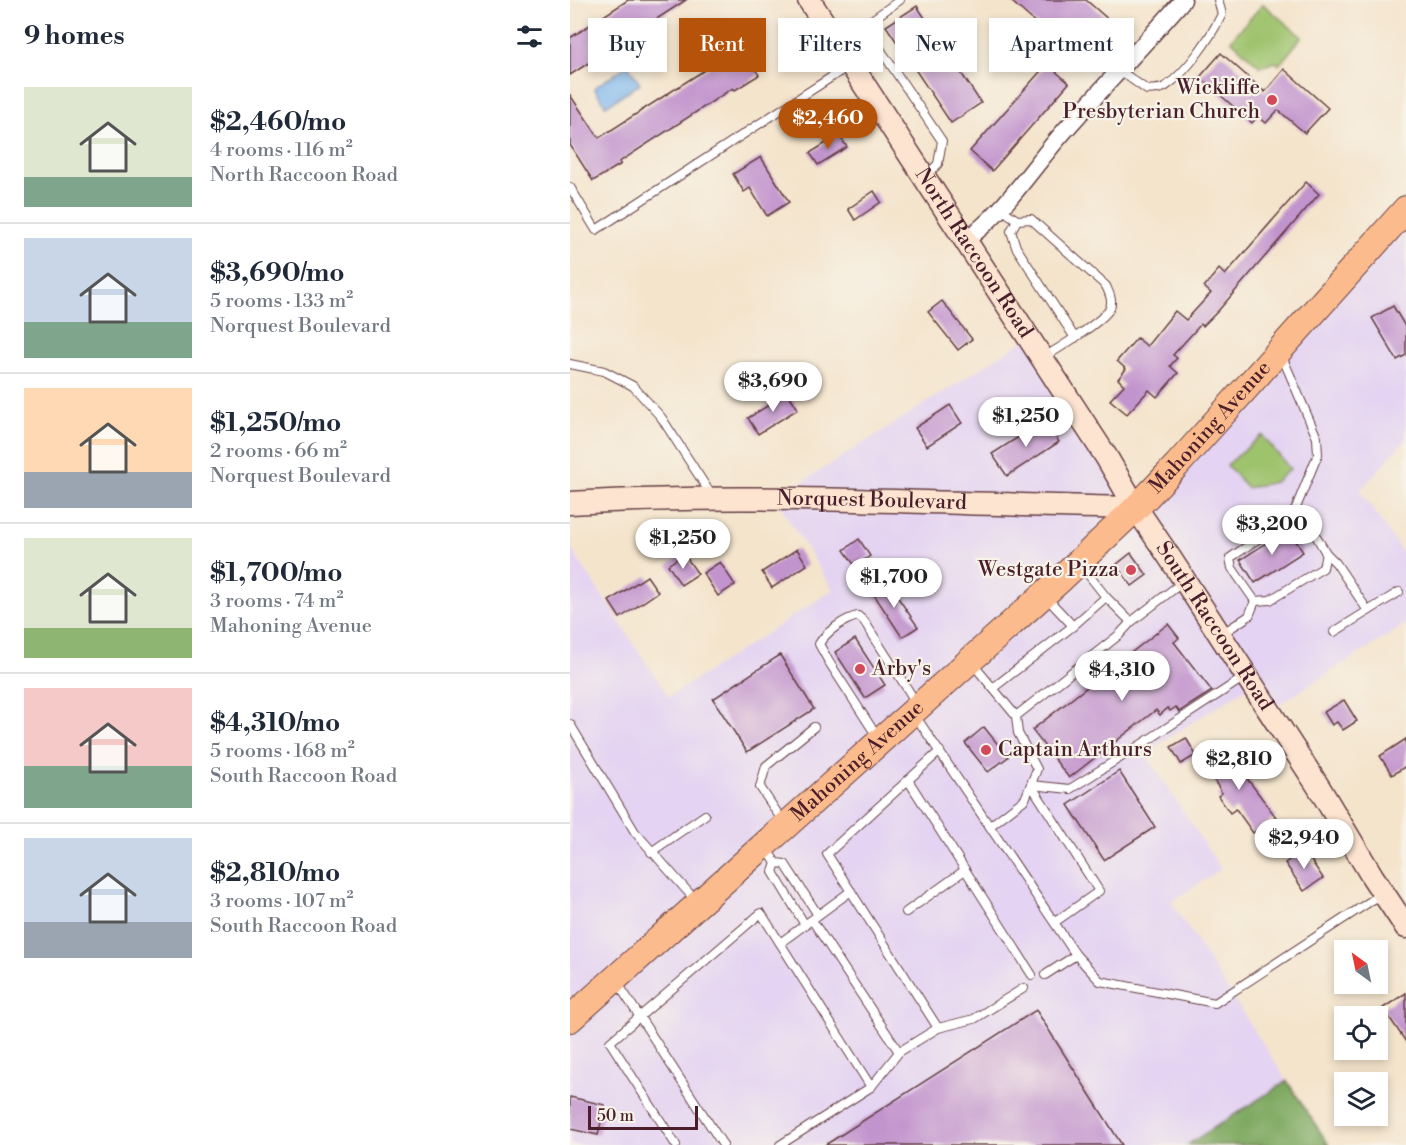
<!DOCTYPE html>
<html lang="en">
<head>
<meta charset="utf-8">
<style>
	:root { --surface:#fff; --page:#f6f6f7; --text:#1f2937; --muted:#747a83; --line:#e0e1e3; --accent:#b45309 }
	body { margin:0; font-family:"Libre Bodoni",serif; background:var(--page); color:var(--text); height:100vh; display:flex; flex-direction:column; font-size:22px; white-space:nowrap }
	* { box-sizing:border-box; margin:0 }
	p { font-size:20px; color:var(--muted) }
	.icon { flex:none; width:33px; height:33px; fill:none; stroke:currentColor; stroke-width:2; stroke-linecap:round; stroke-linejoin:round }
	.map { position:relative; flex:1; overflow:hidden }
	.sheet { display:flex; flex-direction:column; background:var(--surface); width:570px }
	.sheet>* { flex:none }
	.hud { position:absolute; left:18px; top:18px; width:570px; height:54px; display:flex; gap:12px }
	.needle { width:39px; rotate:327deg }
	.controls { position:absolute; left:764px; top:940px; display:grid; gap:12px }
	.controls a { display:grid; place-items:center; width:54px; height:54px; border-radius:0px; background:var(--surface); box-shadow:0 3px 9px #0003; font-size:30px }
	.scale { position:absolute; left:18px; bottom:15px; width:110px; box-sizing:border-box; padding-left:6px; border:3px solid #4a1f2b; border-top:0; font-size:16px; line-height:21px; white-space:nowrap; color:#4a1f2b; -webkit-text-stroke:4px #f7f3e8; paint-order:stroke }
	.price { position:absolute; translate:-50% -51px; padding:0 14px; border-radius:21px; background:#fff; color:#222; font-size:20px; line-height:39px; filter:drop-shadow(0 2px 3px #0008) }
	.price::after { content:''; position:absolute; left:50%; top:36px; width:18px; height:14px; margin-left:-9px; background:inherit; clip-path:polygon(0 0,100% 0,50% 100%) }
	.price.selected { background:var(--accent); color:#fff }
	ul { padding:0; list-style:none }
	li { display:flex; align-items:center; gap:18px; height:150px; padding:0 24px }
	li+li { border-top:2px solid var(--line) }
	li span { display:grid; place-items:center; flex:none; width:168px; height:120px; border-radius:0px; color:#555 }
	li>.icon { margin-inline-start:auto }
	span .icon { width:72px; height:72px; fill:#fffc; stroke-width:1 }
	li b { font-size:26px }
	h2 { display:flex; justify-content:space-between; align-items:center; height:72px; padding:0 24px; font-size:26px }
	.chip { padding:0 21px; border-radius:0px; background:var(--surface); box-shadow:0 3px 9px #0003; font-size:21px; line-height:54px }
	.chip.selected { background:var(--accent); color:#fff }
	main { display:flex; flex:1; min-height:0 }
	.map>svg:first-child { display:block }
</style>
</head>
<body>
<main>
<section class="sheet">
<h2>9 homes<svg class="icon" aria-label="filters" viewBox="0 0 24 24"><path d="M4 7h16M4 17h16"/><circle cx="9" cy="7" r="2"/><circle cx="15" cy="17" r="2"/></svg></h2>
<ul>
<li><span style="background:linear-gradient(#dfe7d0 75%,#7fa58c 0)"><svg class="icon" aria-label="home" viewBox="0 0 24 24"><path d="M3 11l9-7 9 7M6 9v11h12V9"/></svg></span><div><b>$2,460/mo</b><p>4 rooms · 116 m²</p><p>North Raccoon Road</p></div></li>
<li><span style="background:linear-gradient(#c9d6e8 70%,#7fa58c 0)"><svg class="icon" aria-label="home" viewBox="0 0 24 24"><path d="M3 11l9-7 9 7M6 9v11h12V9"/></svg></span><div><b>$3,690/mo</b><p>5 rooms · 133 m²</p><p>Norquest Boulevard</p></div></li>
<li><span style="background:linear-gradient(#ffd9b3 70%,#9aa5b1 0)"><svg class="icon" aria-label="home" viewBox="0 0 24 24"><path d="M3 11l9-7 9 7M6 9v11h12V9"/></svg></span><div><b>$1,250/mo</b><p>2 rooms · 66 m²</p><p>Norquest Boulevard</p></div></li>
<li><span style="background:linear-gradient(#dfe7d0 75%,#8fb573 0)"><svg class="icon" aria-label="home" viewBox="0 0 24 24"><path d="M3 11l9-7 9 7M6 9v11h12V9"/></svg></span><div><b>$1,700/mo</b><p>3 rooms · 74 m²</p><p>Mahoning Avenue</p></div></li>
<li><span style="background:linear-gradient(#f6c9c9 65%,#7fa58c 0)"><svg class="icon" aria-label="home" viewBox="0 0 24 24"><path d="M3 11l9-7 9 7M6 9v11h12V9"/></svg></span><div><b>$4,310/mo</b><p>5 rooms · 168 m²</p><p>South Raccoon Road</p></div></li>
<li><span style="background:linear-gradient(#c9d6e8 70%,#9aa5b1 0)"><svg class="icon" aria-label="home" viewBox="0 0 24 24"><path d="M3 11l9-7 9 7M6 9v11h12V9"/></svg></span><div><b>$2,810/mo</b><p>3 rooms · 107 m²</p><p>South Raccoon Road</p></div></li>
</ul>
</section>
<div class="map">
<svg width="836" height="1145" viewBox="0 0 836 1145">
	<rect width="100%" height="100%" fill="#f7f3e8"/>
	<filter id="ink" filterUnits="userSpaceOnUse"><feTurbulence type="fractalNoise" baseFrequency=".0167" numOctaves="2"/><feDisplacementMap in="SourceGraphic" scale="12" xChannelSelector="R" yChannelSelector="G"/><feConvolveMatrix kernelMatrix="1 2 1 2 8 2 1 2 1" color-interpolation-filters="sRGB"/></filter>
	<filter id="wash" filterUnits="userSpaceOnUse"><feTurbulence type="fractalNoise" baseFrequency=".008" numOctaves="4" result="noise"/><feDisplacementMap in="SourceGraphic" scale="24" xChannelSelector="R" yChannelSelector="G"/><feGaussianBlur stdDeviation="1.35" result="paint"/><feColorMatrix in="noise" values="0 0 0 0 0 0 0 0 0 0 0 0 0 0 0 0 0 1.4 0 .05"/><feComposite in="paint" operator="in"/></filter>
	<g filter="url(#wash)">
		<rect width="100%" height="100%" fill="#f4e4cc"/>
		<!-- built -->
		<polygon fill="#e4d3f2" points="836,209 836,439 790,491 836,558 836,624 699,711 682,684 575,753 651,869 601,902 717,1081 617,1145 0,1145 0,547 99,697 263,590 206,499 458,338 565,508"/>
		<!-- green -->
		<g fill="#9ec36d" stroke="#74714c" stroke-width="1.5">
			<polygon points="693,4 732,37 709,65 706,62 690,67 661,40"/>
			<polygon points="692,435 720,469 705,482 677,488 657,465"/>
		</g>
		<!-- forest -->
		<polygon fill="#7ea960" stroke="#646446" stroke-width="1.5" points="717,1081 759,1145 617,1145"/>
		<!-- water -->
		<polygon fill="#7db7ee" stroke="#646b8c" stroke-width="1.5" points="58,65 70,84 36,106 24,88"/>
		<g id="blocks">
			<!-- building -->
			<g fill="#c294ce">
				<polygon points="58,0 116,0 0,75 0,38"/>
				<polygon points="440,0 516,0 548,28 514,66"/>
				<polygon points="347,6 411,103 381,123 316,26"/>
				<polygon points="169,45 189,75 165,90 163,88 49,162 51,164 23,181 0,145 0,95 29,138 147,62 145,60"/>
				<polygon points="651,53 695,92 714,69 758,108 735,133 708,110 696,123 688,116 682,123 630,77"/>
				<polygon points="477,64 499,83 422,171 400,151"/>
				<polygon points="269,135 277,147 248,165 240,153"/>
				<polygon points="191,157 219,202 197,216 180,188 174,192 163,174"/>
				<polygon points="736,182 749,194 648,311 633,326 631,324 603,355 607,358 600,366 608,373 587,397 579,390 557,414 540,400 554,385 548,379 556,369 547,361 567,338 577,346 605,311 616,320 641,293 634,287 649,269 655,275"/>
				<polygon points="304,191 311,202 285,220 278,209"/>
				<polygon points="372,301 402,339 388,350 358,312"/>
				<polygon points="823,306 836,328 836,355 827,360 802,318"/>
				<polygon points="218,393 228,409 188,434 178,418"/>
				<polygon points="380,405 392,423 357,446 345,428"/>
				<polygon points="475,420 489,442 437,476 422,454"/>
				<polygon points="718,529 733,552 685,583 670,560"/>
				<polygon points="289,539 300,556 285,566 274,550"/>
				<polygon points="227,549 237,565 202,588 192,572"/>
				<polygon points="561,553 577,575 562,586 546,565"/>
				<polygon points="114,554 128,574 111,585 98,565"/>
				<polygon points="150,562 165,585 148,596 133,573"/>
				<polygon points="77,576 88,592 50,618 39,601"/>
				<polygon points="316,580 348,627 332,637 301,590"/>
				<polygon points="598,624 609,638 604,642 642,691 609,712 606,707 600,711 598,708 590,715 586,710 499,778 462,730"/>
				<polygon points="285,639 315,685 295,698 265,652"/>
				<polygon points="210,655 244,709 177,752 143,699"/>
				<polygon points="774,700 787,721 773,730 767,722 762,725 754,712"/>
				<polygon points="414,727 438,757 418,772 395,743"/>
				<polygon points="616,738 626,755 611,764 601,747"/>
				<polygon points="836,739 836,766 822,775 810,756"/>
				<polygon points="658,748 676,777 706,817 683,833 666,809 660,813 648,796 652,793 634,764"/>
				<polygon points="549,771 585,827 534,860 498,805"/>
				<polygon points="734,850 753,878 734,891 715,863"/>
				<polygon points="836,993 836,1042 813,1008"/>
				<polygon points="466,1010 552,1145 255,1145"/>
				<polygon points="0,1097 35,1105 28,1135 0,1129"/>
			</g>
		</g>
	</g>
	<g filter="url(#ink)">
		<use href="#blocks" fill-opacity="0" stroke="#643d43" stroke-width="1.5"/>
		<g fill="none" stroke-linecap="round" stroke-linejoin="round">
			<!-- lane casing -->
			<g stroke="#643d43" stroke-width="10">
				<g id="lane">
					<polyline points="293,26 330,0"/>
					<polyline points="266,37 293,26 300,34 372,141 368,164 356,176"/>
					<path d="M549,70L577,90C583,89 591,90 596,86C617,72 641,37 652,14L648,0"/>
					<polyline points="0,187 26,230 280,65"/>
					<path d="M430,208L447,220L461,219L536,286C539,293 543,300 540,308C535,320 485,351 472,358"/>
					<polyline points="447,220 441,231 446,247 505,338"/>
					<polyline points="711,354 747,438 748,454 723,515"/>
					<polyline points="0,364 34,371 63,386 91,417 142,496"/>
					<polygon points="723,515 735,517 756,553 753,568 700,600 685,601 662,568 660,558"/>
					<polyline points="756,553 766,563 798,611 829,592"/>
					<polyline points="510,564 536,597"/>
					<polyline points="476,597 503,626 536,597 561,622 614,581"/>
					<polyline points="764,632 798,611"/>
					<polyline points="650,635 679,616 685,601"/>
					<polyline points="402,663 446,716 549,635 561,622"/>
					<polyline points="423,688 503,626"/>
					<polyline points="344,714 506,955 530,981 645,1003 813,893"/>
					<polyline points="0,724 65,832 126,901"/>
					<path d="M308,738L259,662L249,644C256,632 274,619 288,616L294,621L347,704"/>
					<polyline points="338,780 462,975"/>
					<polyline points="461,785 500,789 572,744 676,676"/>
					<polyline points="461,785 529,891 485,922"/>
					<polyline points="214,823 190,787 196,766 244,727"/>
					<polyline points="420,826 455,799 467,769 448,733 446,716"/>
					<polyline points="196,848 206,863 215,864 248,915"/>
					<polyline points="81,852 135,815"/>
					<polyline points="206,863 203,872 235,925"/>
					<polyline points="336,912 395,870"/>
					<polyline points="242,920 329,1052"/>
					<polyline points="210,943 281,891"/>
					<polyline points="475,975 506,955"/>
					<polyline points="47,982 153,1145"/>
					<polyline points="368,1028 257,854 370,751"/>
					<polyline points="106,1145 40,1042 191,913 301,1087"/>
					<polyline points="210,1145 301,1087 329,1052 368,1028 404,1019 454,988"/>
				</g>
			</g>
			<!-- street casing -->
			<g stroke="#643d43" stroke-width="19">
				<path id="street" d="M394,241C433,214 459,172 490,136C530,90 573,46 613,0"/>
			</g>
			<!-- secondary casing -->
			<g stroke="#643d43" stroke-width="25">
				<g id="secondary">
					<path id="s1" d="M239,0L537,458L566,508L600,558L748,786L802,876L836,927"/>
					<path id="s2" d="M0,503C188,492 378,504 566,508"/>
				</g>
			</g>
			<!-- primary casing -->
			<g stroke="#643d43" stroke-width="28">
				<g id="primary">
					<path id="s3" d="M0,1019L491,579L566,508L607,465L836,209"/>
				</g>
			</g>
			<!-- lane -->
			<use href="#lane" stroke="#fff" stroke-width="8"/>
			<!-- street -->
			<use href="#street" stroke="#fff" stroke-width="16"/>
			<!-- secondary -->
			<use href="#secondary" stroke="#fde4d1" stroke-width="22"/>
			<!-- primary -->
			<use href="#primary" stroke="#fbbb8d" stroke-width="26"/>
		</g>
	</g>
	<!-- markers -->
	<g fill="#d1495b" stroke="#f7f3e8" stroke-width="2">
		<circle cx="702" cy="100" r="6"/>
		<circle cx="561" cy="570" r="6"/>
		<circle cx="290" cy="669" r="6"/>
		<circle cx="416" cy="750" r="6"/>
	</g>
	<g text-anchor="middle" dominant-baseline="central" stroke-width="4.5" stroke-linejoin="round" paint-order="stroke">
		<!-- poi labels -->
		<g font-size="21" fill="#4a1f2b" stroke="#f7f3e8" text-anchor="end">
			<text x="690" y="88">Wickliffe<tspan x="690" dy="24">Presbyterian Church</tspan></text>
			<text x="549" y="570">Westgate Pizza</text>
			<text x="302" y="669" text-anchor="start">Arby's</text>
			<text x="428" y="750" text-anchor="start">Captain Arthurs</text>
		</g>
		<!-- street labels -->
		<g font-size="21" fill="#4a1f2b" stroke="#f7f3e8">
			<text stroke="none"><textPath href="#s1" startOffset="302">North Raccoon Road</textPath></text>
			<text stroke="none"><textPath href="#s3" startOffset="872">Mahoning Avenue</textPath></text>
			<text stroke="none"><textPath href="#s2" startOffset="302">Norquest Boulevard</textPath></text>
			<text stroke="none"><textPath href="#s1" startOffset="746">South Raccoon Road</textPath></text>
			<text stroke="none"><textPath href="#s3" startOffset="386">Mahoning Avenue</textPath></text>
		</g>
	</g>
</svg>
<div class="controls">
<a><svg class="needle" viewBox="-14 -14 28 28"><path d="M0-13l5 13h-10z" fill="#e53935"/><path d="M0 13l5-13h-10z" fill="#747a83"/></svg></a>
<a><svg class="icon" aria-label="locate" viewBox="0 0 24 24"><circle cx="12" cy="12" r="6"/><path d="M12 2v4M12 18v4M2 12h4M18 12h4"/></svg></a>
<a><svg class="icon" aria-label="layers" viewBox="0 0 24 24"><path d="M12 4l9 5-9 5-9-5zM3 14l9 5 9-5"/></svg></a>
</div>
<div class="scale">50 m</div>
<b class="price selected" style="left:258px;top:150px">$2,460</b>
<b class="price" style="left:203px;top:413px">$3,690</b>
<b class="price" style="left:456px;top:448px">$1,250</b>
<b class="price" style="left:702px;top:556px">$3,200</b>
<b class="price" style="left:113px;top:570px">$1,250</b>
<b class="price" style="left:324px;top:609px">$1,700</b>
<b class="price" style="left:552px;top:702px">$4,310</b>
<b class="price" style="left:669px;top:791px">$2,810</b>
<b class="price" style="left:734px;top:870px">$2,940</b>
<div class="hud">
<a class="chip">Buy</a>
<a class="chip selected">Rent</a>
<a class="chip">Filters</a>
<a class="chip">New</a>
<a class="chip">Apartment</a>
</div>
</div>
</main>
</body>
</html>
